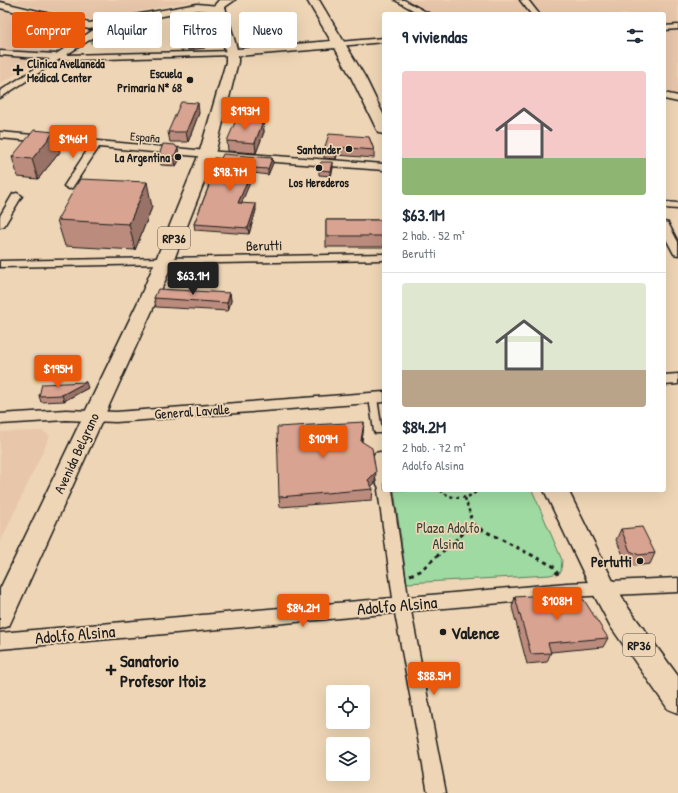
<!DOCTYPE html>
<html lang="es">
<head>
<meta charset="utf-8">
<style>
	:root { --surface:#fff; --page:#f2f2f3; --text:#1f2937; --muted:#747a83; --line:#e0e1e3; --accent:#ea580c }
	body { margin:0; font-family:"Patrick Hand",sans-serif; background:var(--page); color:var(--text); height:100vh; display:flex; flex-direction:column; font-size:15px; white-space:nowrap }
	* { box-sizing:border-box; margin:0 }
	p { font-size:13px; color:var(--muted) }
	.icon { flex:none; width:22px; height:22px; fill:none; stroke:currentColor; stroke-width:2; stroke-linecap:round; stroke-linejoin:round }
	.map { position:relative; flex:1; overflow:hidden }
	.details { position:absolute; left:382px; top:12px; width:284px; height:480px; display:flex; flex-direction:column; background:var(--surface); border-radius:4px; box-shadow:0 4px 16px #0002 }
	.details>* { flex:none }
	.banner { position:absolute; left:12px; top:12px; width:310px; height:36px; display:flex; gap:8px }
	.fabs { position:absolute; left:326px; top:685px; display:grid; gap:8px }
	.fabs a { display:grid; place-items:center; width:44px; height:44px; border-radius:4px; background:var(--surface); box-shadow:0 4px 16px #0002; font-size:20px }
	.price { position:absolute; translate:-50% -34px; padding:0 9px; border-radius:4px; background:var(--accent); color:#fff; font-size:13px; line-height:26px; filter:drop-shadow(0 1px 2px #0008) }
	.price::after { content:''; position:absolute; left:50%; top:24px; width:12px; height:9px; margin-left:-6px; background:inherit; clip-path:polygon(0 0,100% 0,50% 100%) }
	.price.active { background:#222; color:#fff }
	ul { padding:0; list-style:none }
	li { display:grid; align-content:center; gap:8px; height:212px; padding:0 20px }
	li+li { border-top:1px solid var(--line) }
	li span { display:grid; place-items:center; height:124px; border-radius:4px; color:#555 }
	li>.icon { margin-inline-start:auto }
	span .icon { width:72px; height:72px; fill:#fffc; stroke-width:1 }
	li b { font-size:17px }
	h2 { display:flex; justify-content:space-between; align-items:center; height:48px; padding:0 20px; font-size:17px }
	.chip { padding:0 14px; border-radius:4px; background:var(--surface); box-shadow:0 4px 16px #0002; font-size:14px; line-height:36px }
	.chip.active { background:var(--accent); color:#fff }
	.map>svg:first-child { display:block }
</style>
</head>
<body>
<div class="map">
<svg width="678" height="793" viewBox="0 0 678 793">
	<rect width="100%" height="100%" fill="#eed5b5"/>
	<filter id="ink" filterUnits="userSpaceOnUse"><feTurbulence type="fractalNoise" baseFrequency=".025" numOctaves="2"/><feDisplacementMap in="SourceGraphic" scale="8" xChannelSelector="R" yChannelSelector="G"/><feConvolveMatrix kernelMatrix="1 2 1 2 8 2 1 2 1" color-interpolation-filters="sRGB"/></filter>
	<g filter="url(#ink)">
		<!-- built -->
		<g fill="#e8c6aa">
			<polygon points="3,0 198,0 93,20"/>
			<polygon points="405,0 678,0 678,95 664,91 664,14 432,14"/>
			<polygon points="0,6 92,27 0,84"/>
			<polygon points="43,431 50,436 0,543 0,432"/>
		</g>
		<!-- green -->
		<g fill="#9edaa1" stroke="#5d7b5e">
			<polygon points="150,18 147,41 90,43 118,23"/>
			<polygon points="394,490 532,490 562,560 561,572 550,575 407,583"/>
		</g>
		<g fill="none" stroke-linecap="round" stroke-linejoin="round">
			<!-- lane casing -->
			<g stroke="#1c1c1c" stroke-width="3">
				<polygon id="lane" points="373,395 377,398 382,431 381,433 375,433 374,431 369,398"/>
			</g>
			<!-- street casing -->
			<g stroke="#1c1c1c" stroke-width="3">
				<g id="street">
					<polygon points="395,0 404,0 430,14 420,14"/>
					<polygon points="520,0 528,0 539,14 531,14"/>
					<polygon points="97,18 100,18 104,20 102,32 66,55 232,51 236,53 232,55 74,60 60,59 0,98 0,91 50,59 0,55 0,51 56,54 95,29"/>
					<polygon points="678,25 678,29 664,30 664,26"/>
					<polygon points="384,38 384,42 339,46 335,44 339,42"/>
					<polygon points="664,93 678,96 678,102 664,99"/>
					<polygon points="0,132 207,151 384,164 384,170 207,157 99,147 72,188 69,189 64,186 90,146 0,138"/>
					<polygon points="17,193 22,196 4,226 0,227 0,216 13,194"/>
					<polygon points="664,202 678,203 678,209 664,208"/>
					<polygon points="664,222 668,223 678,242 678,255 674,254 664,235"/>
					<polygon points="384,254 384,260 0,267 0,261"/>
					<polygon points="678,374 678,384 664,385 664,375"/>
					<polygon points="384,392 384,402 116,422 66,420 0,424 0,414 66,410 116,412"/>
					<polygon points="380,452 384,453 384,490 392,490 408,597 567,583 678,578 678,592 567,597 411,611 446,793 428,793 395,613 0,649 0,633 393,598 378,490 379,488 377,484 373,457 375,453"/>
				</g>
			</g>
			<!-- secondary casing -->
			<g stroke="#1c1c1c" stroke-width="3">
				<polygon id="secondary" points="0,2 89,23 197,4 219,6 224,9 219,12 197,10 89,29 0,8"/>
			</g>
			<!-- primary casing -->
			<g stroke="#1c1c1c" stroke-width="3">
				<g id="primary">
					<polygon points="219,0 235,0 225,7 237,49 331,41 307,0 319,0 365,77 384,116 384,134 379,133 377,130 351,77 335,48 238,56 238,62 215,154 173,262 156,302 9,626 0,629 0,589 138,302 155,262 199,154 226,62 226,53 213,7"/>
					<polygon points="544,490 568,490 613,581 629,609 678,676 678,713 668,709 611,627 595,597"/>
				</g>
			</g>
			<!-- path-far1 -->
			<g stroke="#1c1c1c" stroke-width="2.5" stroke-dasharray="3 3" stroke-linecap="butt">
				<path d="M440,490C452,500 467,501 478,490"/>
				<polyline points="465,498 471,517"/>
			</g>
			<!-- path -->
			<g stroke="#1c1c1c" stroke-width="3" stroke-dasharray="4 4" stroke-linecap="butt">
				<polyline points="473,525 553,566 560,578"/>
				<polyline points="410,575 420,571 473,525 470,516"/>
			</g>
			<!-- lane -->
			<use href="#lane" fill="#eed5b5" fill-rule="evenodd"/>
			<!-- street -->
			<use href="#street" fill="#eed5b5" fill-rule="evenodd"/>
			<!-- secondary -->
			<use href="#secondary" fill="#eed5b5" fill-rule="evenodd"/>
			<!-- primary -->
			<use href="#primary" fill="#eed5b5" fill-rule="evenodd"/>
		</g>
		<!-- wall -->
		<g fill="#bb8c7d" stroke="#1c1c1c">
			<polygon points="199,113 188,142 170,142 168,132"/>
			<polygon points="263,121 264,132 256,153 228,151 227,141"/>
			<polygon points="369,137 374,150 374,158 337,155 336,159 324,158 324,150"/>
			<polygon points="178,149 180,159 176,166 161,165 159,155"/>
			<polygon points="60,152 38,179 18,177 12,157"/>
			<polygon points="272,158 273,163 268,175 254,173 241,203 256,210 249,234 195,230 194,224 208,188 208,186"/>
			<polygon points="333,168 331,176 319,175 319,170"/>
			<polygon points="152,207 135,250 65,246 57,220"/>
			<rect x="326" y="220" width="58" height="27"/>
			<polygon points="230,293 231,301 228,311 156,307 154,298"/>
			<polygon points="88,388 64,401 41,402 39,396"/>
			<polygon points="364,422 363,433 362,441 375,483 371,487 373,489 372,500 280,507 279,497"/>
			<polygon points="621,529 655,553 650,564 634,566 626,561 616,540"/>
			<polygon points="515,597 608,638 603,647 551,652 547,662 527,664 512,607"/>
		</g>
		<!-- shaded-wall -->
		<g fill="#987266" stroke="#1c1c1c">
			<polygon points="204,44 205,48 188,50 187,45"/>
			<polygon points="198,103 199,113 188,142 186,132"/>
			<polygon points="263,121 264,132 256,153 255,143"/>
			<polygon points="54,132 60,152 38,179 32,159"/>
			<polygon points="337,147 337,155 336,159 336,151"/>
			<polygon points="178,149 180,159 176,166 174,156"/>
			<polygon points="272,158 273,163 268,175 268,169"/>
			<polygon points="333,162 333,168 331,176 331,171"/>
			<polygon points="253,168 254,173 239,209 238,203"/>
			<polygon points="147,182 152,207 135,250 129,224"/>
			<polygon points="256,204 256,210 249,234 248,228"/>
			<polygon points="230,293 231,301 228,311 227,303"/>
			<polygon points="86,382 88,388 64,401 62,395"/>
			<polygon points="364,422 363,433 360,451 361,441"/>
			<polygon points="376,472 375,483 369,489 368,480"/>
		</g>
		<!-- building -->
		<g fill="#d9a391" stroke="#1c1c1c">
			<polygon points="202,33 204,44 187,45 185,35"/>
			<polygon points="181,102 198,103 186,132 168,132"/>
			<polygon points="236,120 263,121 255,143 227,141"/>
			<polygon points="34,130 54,132 32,159 12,157"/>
			<polygon points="329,134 369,137 374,150 337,147 336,151 324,150"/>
			<polygon points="163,144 175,145 178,149 174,156 159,155"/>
			<polygon points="223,154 272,158 268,169 253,168 238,203 256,204 248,228 194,224 209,186 208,186"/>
			<polygon points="321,162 333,162 331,171 319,170"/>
			<polygon points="80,179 147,182 129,224 57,220"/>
			<rect x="326" y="220" width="58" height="16"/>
			<polygon points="158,289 230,293 227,303 154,298"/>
			<polygon points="86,382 62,395 39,396 42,384"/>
			<polygon points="364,422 361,441 372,448 376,472 368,480 373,489 279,497 277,427"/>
			<polygon points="642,527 655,553 639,555 630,551 621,529"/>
			<polygon points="572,593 584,600 608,638 548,643 551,653 531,654 515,597"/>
		</g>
	</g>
	<!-- markers -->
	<g fill="#1c1c1c" stroke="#eed5b5" stroke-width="1.5">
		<path d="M16 64h4v4h4v4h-4v4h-4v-4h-4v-4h4z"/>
		<circle cx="190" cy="80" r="4"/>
		<circle cx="349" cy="149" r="4"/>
		<circle cx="178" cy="157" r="4"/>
		<circle cx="319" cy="168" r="4"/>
		<circle cx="640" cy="561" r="4"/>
		<circle cx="443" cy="632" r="4"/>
		<path d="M109 664h4v4h4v4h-4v4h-4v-4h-4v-4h4z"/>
	</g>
	<g text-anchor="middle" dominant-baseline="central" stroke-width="3.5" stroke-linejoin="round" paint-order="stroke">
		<!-- far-poi labels -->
		<g font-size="12" font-weight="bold" fill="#1c1c1c" stroke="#eed5b5" text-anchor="end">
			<text x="27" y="63" text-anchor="start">Clinica Avellaneda<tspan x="27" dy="14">Medical Center</tspan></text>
			<text x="182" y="73">Escuela<tspan x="182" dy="14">Primaria N* 68</tspan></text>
			<text x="341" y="149">Santander</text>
			<text x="170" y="157">La Argentina</text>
			<text x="319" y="182" text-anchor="middle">Los Herederos</text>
		</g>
		<!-- far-street labels -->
		<g font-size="12" fill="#1c1c1c" stroke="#eed5b5">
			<text transform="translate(145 137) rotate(5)">España</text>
		</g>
		<!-- shield labels -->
		<g fill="#eed5b5" stroke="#5b544a" stroke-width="1">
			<rect x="158" y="227" width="32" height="22" rx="3"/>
			<rect x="623" y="634" width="32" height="22" rx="3"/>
		</g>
		<g font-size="13" font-weight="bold" fill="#1c1c1c">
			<text x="174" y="238">RP36</text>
			<text x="639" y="645">RP36</text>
		</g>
		<!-- street labels -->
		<g font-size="14" fill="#1c1c1c" stroke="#eed5b5">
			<text transform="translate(264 245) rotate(-1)">Berutti</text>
			<text transform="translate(192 411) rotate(-4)">General Lavalle</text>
			<text transform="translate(76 453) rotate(-65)">Avenida Belgrano</text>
		</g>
		<!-- park labels -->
		<g font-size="14" fill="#364237" stroke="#eed5b5">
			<text x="448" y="527">Plaza Adolfo<tspan x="448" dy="16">Alsina</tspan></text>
		</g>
		<!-- poi labels -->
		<g font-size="14" font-weight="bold" fill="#1c1c1c" stroke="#eed5b5" text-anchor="end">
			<text x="632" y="561">Pertutti</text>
		</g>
		<!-- near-street labels -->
		<g font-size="17" fill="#1c1c1c" stroke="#eed5b5">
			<text transform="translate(397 605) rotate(-5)">Adolfo Alsina</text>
			<text transform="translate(75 634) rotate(-5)">Adolfo Alsina</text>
		</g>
		<!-- near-poi labels -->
		<g font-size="17" font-weight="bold" fill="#1c1c1c" stroke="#eed5b5" text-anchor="start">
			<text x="451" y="632">Valence</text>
			<text x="120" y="660">Sanatorio<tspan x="120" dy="20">Profesor Itoiz</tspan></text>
		</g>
	</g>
</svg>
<div class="fabs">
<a><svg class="icon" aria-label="locate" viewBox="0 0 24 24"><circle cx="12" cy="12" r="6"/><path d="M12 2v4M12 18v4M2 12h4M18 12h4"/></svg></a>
<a><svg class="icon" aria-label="layers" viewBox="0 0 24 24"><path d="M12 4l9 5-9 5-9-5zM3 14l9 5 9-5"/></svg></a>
</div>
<b class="price" style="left:245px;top:131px">$193M</b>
<b class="price" style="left:73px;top:159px">$146M</b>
<b class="price" style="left:230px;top:192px">$98.7M</b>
<b class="price active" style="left:193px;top:296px">$63.1M</b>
<b class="price" style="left:58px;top:389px">$195M</b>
<b class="price" style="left:323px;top:459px">$109M</b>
<b class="price" style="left:557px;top:621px">$108M</b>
<b class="price" style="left:303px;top:628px">$84.2M</b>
<b class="price" style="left:434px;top:696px">$88.5M</b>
<div class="banner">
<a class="chip active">Comprar</a>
<a class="chip">Alquilar</a>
<a class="chip">Filtros</a>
<a class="chip">Nuevo</a>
</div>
<section class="details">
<h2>9 viviendas<svg class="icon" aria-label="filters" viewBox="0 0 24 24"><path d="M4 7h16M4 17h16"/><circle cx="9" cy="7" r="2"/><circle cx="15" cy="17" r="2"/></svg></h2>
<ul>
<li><span style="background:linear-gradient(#f6c9c9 70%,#8fb573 0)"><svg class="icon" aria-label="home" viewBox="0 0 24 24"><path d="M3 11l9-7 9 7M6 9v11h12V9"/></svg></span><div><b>$63.1M</b><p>2 hab. · 52 m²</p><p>Berutti</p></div></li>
<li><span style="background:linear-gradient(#dfe7d0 70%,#b9a48a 0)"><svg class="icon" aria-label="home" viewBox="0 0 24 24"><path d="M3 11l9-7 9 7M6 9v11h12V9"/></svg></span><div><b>$84.2M</b><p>2 hab. · 72 m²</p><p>Adolfo Alsina</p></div></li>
</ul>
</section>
</div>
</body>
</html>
